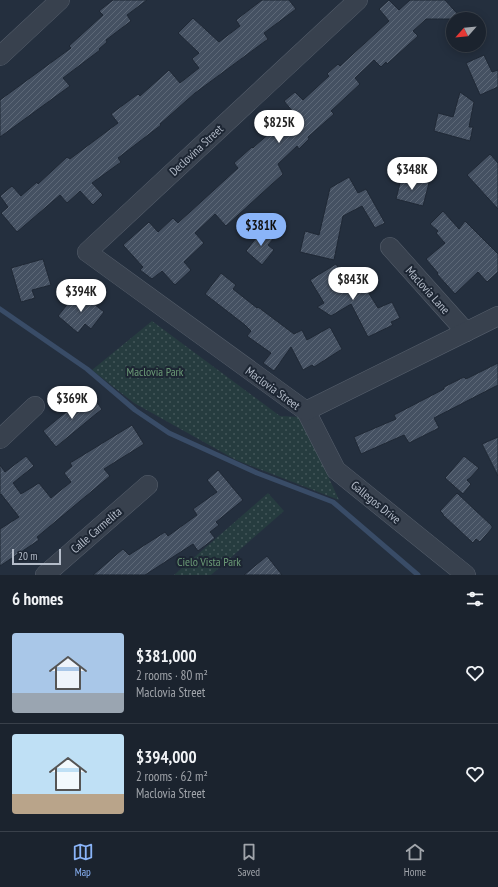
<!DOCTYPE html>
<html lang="en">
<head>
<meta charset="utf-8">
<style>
	:root { --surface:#1b232e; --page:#242b36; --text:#f1f3f6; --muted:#a0a4aa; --line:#39404a; --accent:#8ab4f8 }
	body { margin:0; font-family:"PT Sans Narrow",sans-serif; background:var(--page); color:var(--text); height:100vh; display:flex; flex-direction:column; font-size:15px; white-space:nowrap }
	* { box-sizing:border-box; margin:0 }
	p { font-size:13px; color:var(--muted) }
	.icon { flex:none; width:22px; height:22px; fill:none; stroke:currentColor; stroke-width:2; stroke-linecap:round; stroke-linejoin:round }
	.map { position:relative; height:575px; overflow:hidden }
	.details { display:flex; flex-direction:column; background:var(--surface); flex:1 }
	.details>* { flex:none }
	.needle { width:26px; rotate:243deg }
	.fabs { position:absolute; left:446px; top:12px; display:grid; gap:8px }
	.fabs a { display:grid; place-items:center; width:40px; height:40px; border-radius:50%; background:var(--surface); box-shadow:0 2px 10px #0003,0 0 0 1px var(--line); font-size:20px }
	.scale { position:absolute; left:12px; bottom:10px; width:49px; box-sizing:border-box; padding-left:4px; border:2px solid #b4bcc9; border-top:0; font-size:11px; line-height:14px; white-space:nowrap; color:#b4bcc9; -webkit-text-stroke:3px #1d2633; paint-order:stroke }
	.price { position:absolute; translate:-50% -34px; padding:0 9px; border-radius:14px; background:#fff; color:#222; font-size:13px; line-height:26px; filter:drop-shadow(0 1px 2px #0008) }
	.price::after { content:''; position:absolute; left:50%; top:24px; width:12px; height:9px; margin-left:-6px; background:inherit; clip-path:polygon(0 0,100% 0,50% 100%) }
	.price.active { background:var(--accent); color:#111 }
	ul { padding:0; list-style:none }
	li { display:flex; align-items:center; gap:12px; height:100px; padding:0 12px }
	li+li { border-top:1px solid var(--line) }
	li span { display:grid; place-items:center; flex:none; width:112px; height:80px; border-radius:4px; color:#555 }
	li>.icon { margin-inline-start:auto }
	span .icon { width:48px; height:48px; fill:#fffc; stroke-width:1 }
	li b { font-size:17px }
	h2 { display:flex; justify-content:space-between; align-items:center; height:48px; padding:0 12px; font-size:17px }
	.menu { display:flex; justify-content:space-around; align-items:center; height:56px; border-top:1px solid var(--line); background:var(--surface); font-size:11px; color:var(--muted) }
	.menu a { display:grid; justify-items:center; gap:2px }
	.menu .active { color:var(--accent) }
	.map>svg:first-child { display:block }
</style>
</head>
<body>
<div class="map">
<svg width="498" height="575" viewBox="0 0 498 575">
	<defs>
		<pattern id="grass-dots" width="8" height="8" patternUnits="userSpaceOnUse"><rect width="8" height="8" fill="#263c3f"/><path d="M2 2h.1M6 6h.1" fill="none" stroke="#435659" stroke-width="1.8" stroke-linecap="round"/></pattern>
		<pattern id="building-hatch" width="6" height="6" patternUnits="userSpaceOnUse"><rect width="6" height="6" fill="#455162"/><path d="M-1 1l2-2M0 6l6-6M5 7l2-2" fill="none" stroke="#5d6877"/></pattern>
	</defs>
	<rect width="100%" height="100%" fill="#242f3e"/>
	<!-- grass -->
	<g fill="url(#grass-dots)">
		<polygon points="152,321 280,416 301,417 339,500 236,460 134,403 92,370"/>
		<polygon points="268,493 284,511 211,575 174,575"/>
	</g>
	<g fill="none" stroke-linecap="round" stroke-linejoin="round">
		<!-- stream -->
		<polyline stroke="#394c67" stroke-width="5" points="0,309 87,369 135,410 169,433 257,473 333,502 418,575"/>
	</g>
	<!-- building -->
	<g fill="url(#building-hatch)" stroke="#1f2835">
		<polygon points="113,0 147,0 127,15 131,21 106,40 107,42 99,49 100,50 63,78 70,86 0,137 0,100 71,48 69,46 103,15 99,11"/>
		<polygon points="262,0 289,0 296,9 264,33 268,39 195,93 160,124 161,125 118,158 121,162 92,183 103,195 93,205 80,191 67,203 60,195 17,232 1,213 8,207 0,196 12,186 21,196 37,182 38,184 67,157 70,159 118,123 111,114 138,94 140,96 169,70 180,83 199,68 192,59 199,53 178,33 193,18 219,42 240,26 236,20"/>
		<polygon points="389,0 399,10 410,0 445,0 462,19 426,19 413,31 418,36 387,64 386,62 381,67 374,60 355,78 360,84 331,111 334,114 308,137 309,139 299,149 297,146 278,164 283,174 226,226 215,214 195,233 204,243 184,262 191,270 175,285 162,271 152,279 140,270 143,267 123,245 149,222 158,232 173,218 178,223 238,168 234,163 252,147 253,148 293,112 284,101 295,92 303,100 329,76 327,74 338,64 340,66 389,21 379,9"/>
		<polygon points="484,55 492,72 498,70 498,87 480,95 466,63"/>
		<polygon points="460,92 474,102 469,127 473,127 470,141 434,131 438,113 453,117"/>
		<polygon points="490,154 498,163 498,209 467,175"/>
		<polygon points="402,175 429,183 423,206 396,199"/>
		<polygon points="349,177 358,193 366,189 385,223 375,228 362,206 343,216 334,260 300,252 305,231 319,235 330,188"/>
		<polygon points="443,211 459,229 465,221 498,254 498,272 487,282 478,272 455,294 437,274 438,273 426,259 445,243 436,233 438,231 430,224"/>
		<polygon points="263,229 274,238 268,245 274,250 262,265 246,251"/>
		<polygon points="43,259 51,285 32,290 35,298 21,302 11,268"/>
		<polygon points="336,264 349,285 360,279 378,308 392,302 400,318 391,322 393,325 368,337 351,304 331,316 317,307 324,303 310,280"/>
		<polygon points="221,273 236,285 233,289 257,308 258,307 294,334 302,330 307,340 330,327 342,349 314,367 312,365 303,370 291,347 274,371 263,363 271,353 247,336 251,331 245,325 205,294"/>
		<polygon points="78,291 104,312 91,329 85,324 78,333 58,316"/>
		<polygon points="498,363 498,385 434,418 439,428 409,443 404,435 361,454 354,437 396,419 394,415 444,389 444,387 464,377 466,379"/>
		<polygon points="89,393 102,409 56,447 43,431"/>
		<polygon points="132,425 144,444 104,469 110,476 37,537 39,540 0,566 0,529 19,517 1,494 0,495 0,465 5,472 26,456 34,466 13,483 21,494 39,483 51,498 71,482 64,473 72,466 70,463"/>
		<polygon points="498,437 498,476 482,444"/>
		<polygon points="464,456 479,468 470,478 467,480 471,484 463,494 445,478"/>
		<polygon points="218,470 243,500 216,522 219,525 210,532 215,538 198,551 193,544 145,575 93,575 123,549 129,555 165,532 168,536 197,515 193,509 217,492 207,480"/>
		<polygon points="457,493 492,526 492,528 480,542 476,539 473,543 443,515 443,514 440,511"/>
		<polygon points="267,556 282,575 244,575"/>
	</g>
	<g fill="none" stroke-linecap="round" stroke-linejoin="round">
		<!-- street casing -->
		<g stroke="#565f6c" stroke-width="20">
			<g id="street">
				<polyline points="358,0 87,252 306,411 336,470 466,575"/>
				<polyline points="0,56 60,0"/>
				<polyline points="390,247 466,332"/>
				<polyline points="306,411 498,316"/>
				<polyline points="0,439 35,406"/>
				<polyline points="45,575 148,485"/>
			</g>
		</g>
		<!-- street -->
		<use href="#street" stroke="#38414e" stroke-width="19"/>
	</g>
	<g text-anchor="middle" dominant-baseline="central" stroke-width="4" stroke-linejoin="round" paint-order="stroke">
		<!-- street labels -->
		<g font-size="12" fill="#b4bcc9" stroke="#1d2633">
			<text transform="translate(196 150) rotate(-43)">Declovina Street</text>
			<text transform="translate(428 290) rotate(48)">Maclovia Lane</text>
			<text transform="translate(273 388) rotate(36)">Maclovia Street</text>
			<text transform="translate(376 502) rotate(39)">Gallegos Drive</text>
			<text transform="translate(96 530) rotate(-41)">Calle Carmelita</text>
		</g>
		<!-- park labels -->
		<g font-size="12" fill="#6b9a76" stroke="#1d2633">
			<text x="155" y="371">Maclovia Park</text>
			<text x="209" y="561">Cielo Vista Park</text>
		</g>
	</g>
</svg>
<div class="fabs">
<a><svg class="needle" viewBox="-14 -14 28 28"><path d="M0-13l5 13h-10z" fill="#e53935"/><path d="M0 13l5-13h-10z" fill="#a0a4aa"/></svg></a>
</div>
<div class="scale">20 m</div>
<b class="price" style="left:279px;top:144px">$825K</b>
<b class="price" style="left:412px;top:191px">$348K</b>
<b class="price active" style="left:261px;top:247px">$381K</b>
<b class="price" style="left:353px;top:301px">$843K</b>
<b class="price" style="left:81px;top:313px">$394K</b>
<b class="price" style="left:72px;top:420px">$369K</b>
</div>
<section class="details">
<h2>6 homes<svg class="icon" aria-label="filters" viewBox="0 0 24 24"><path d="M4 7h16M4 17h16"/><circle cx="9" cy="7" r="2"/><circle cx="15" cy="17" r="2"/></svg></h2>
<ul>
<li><span style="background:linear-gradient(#a9c7e8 75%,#9aa5b1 0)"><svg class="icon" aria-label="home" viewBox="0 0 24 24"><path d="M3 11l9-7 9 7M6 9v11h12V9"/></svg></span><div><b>$381,000</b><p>2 rooms · 80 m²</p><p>Maclovia Street</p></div><svg class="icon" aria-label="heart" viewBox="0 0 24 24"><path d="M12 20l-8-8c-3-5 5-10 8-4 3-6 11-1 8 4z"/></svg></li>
<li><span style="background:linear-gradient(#bfe0f5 75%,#b9a48a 0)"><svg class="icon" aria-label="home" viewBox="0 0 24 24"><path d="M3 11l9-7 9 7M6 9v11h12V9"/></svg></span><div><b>$394,000</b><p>2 rooms · 62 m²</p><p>Maclovia Street</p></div><svg class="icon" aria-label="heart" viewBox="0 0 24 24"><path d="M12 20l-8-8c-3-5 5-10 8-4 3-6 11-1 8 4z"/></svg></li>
</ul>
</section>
<nav class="menu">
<a class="active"><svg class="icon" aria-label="map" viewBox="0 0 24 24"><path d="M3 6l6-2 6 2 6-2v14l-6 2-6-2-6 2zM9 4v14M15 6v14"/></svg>Map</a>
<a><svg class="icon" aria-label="saved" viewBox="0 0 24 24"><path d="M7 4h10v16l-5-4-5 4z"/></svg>Saved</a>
<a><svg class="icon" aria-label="home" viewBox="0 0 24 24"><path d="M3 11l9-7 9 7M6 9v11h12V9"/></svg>Home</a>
</nav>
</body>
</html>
